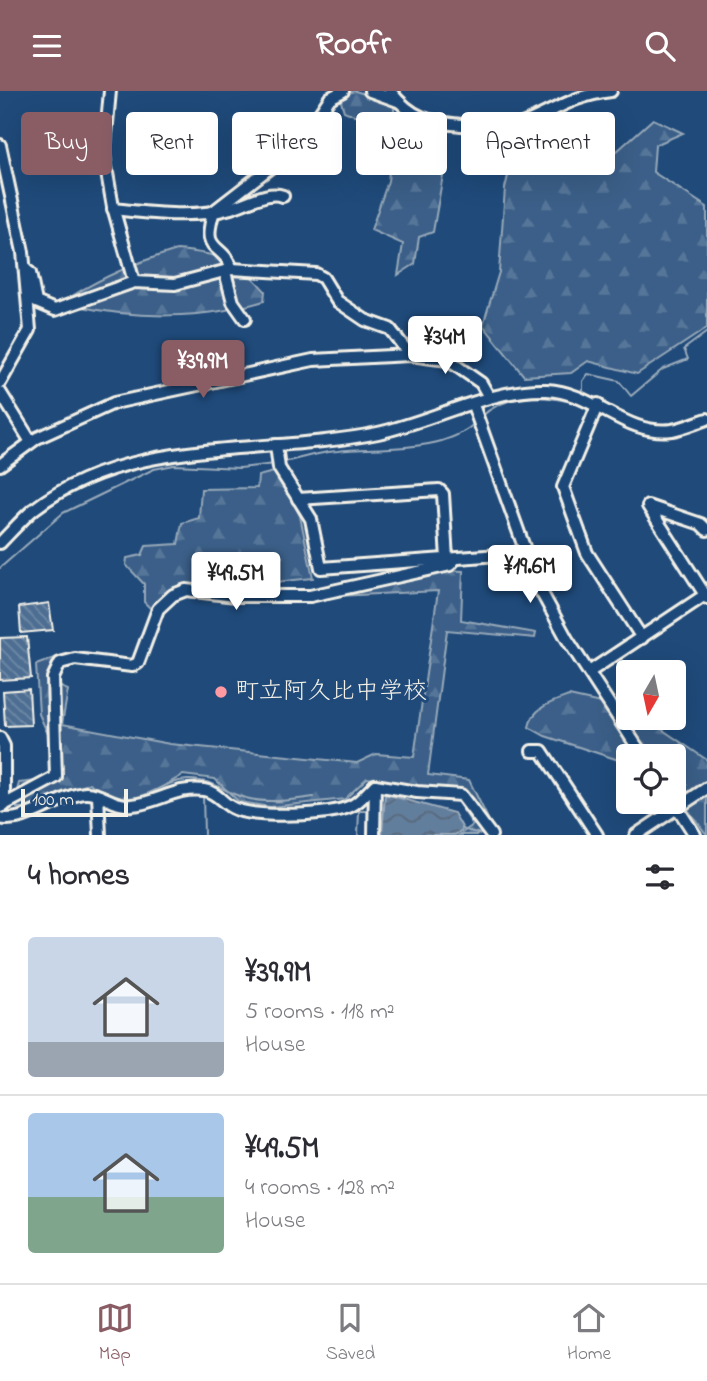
<!DOCTYPE html>
<html lang="en">
<head>
<meta charset="utf-8">
<style>
	:root { --surface:#fff; --page:#f2f2f3; --text:#2b2b33; --muted:#7c7c81; --line:#e1e1e2; --accent:#8a5d65 }
	body { margin:0; font-family:"Indie Flower","Klee One",sans-serif; background:var(--page); color:var(--text); height:100vh; display:flex; flex-direction:column; font-size:26px; white-space:nowrap }
	* { box-sizing:border-box; margin:0 }
	p { font-size:23px; color:var(--muted) }
	.icon { flex:none; width:38px; height:38px; fill:none; stroke:currentColor; stroke-width:2; stroke-linecap:round; stroke-linejoin:round }
	.map { position:relative; height:744px; overflow:hidden }
	.panel { display:flex; flex-direction:column; background:var(--surface); flex:1 }
	.panel>* { flex:none }
	.guide { position:absolute; left:21px; top:21px; width:665px; height:63px; display:flex; gap:14px }
	.needle { width:46px; rotate:189deg }
	.tools { position:absolute; left:616px; top:569px; display:grid; gap:14px }
	.tools a { display:grid; place-items:center; width:70px; height:70px; border-radius:7px; background:var(--surface); box-shadow:0 7px 28px #0002; font-size:35px }
	.scale { position:absolute; left:21px; bottom:18px; width:107px; box-sizing:border-box; padding-left:7px; border:4px solid #f4f1e8; border-top:0; font-size:19px; line-height:24px; white-space:nowrap; color:#f4f1e8; -webkit-text-stroke:5px #1f4a7a; paint-order:stroke }
	.price { position:absolute; translate:-50% -60px; padding:0 16px; border-radius:7px; background:#fff; color:#222; font-size:23px; line-height:46px; filter:drop-shadow(0 2px 4px #0008) }
	.price::after { content:''; position:absolute; left:50%; top:42px; width:21px; height:16px; margin-left:-10px; background:inherit; clip-path:polygon(0 0,100% 0,50% 100%) }
	.price.current { background:var(--accent); color:#fff }
	ul { padding:0; list-style:none }
	li { display:flex; align-items:center; gap:21px; height:175px; padding:0 28px }
	li+li { border-top:2px solid var(--line) }
	li span { display:grid; place-items:center; flex:none; width:196px; height:140px; border-radius:7px; color:#555 }
	li>.icon { margin-inline-start:auto }
	span .icon { width:84px; height:84px; fill:#fffc; stroke-width:1 }
	li b { font-size:30px }
	h2 { display:flex; justify-content:space-between; align-items:center; height:84px; padding:0 28px; font-size:30px }
	.chip { padding:0 24px; border-radius:7px; background:var(--surface); box-shadow:0 7px 28px #0002; font-size:24px; line-height:63px }
	.chip.current { background:var(--accent); color:#fff }
	header { display:flex; justify-content:space-between; align-items:center; height:91px; padding:0 28px; background:var(--accent); color:#fff; font-size:32px; font-weight:700 }
	.tabs { display:flex; justify-content:space-around; align-items:center; height:98px; border-top:2px solid var(--line); background:var(--surface); font-size:19px; color:var(--muted) }
	.tabs a { display:grid; justify-items:center; gap:4px }
	.tabs .current { color:var(--accent) }
	.map>svg:first-child { display:block }
</style>
</head>
<body>
<header><svg class="icon" aria-label="menu" viewBox="0 0 24 24"><path d="M4 6h16M4 12h16M4 18h16"/></svg>Roofr<svg class="icon" aria-label="search" viewBox="0 0 24 24"><circle cx="10" cy="10" r="6"/><path d="M15 15l6 6"/></svg></header>
<div class="map">
<svg width="707" height="744" viewBox="0 0 707 744">
	<defs>
		<pattern id="forest-firs" width="22" height="20" patternUnits="userSpaceOnUse" patternTransform="scale(1.75)"><rect width="22" height="20" fill="#3a5f88"/><path d="M5 1l3.5 6h-7zM16 11l3.5 6h-7z" fill="#577699"/></pattern>
		<pattern id="water-waves" width="16" height="10" patternUnits="userSpaceOnUse" patternTransform="scale(1.75)"><rect width="16" height="10" fill="#627e9d"/><path d="M0 5q4-4 8 0t8 0" fill="none" stroke="#58687a"/></pattern>
		<pattern id="building-back-hatch" width="6" height="6" patternUnits="userSpaceOnUse" patternTransform="scale(1.75)"><rect width="6" height="6" fill="#4d6e92"/><path d="M-1 5l2 2M0 0l6 6M5-1l2 2" fill="none" stroke="#708aa6"/></pattern>
	</defs>
	<rect width="100%" height="100%" fill="#1f4a7a"/>
	<filter id="ink" filterUnits="userSpaceOnUse"><feTurbulence type="fractalNoise" baseFrequency=".0143" numOctaves="2"/><feDisplacementMap in="SourceGraphic" scale="14" xChannelSelector="R" yChannelSelector="G"/><feConvolveMatrix kernelMatrix="1 2 1 2 8 2 1 2 1" color-interpolation-filters="sRGB"/></filter>
	<g filter="url(#ink)">
		<!-- forest -->
		<g fill="url(#forest-firs)" stroke="#97a8b8" stroke-width="2">
			<polygon points="355,0 394,12 394,47 403,70 443,84 433,141 419,146 415,173 398,184 403,153 371,139 388,90 391,62 371,31 344,20 339,4"/>
			<polygon points="653,28 683,42 655,54 653,81 707,116 707,237 637,283 588,270 571,282 524,285 483,234 499,181 505,97 519,41 553,30 588,58 616,61"/>
			<path d="M177,159C219,163 237,167 265,200L264,210C203,229 134,228 72,214V205C106,184 139,170 177,159Z"/>
			<polygon points="278,380 300,425 313,487 277,491 276,504 185,497 155,522 144,511 144,493 126,474 127,467 142,464 146,455 178,453 182,432 199,427 201,398 257,397 258,385"/>
			<polygon points="440,479 463,480 461,529 536,542 535,547 447,539 428,684 469,689 491,734 477,744 459,744 473,734 450,700 367,687 345,708 270,716 239,711 215,688 183,684 148,704 123,709 102,703 90,692 30,717 17,717 15,707 19,692 46,689 63,677 39,623 36,574 55,567 54,593 68,599 62,633 170,653 357,672 376,663 414,666 438,500 317,506"/>
			<path d="M569,605L628,618V626L645,627L707,669V744L674,700V665H628V672L545,645L529,636C533,616 552,611 569,605Z"/>
		</g>
		<!-- water -->
		<polygon fill="url(#water-waves)" stroke="#9cacbb" stroke-width="2" points="385,703 454,722 463,738 455,744 382,744"/>
		<g fill="none" stroke-linecap="round" stroke-linejoin="round">
			<!-- stream -->
			<g stroke="#9cacbb" stroke-width="2">
				<polyline points="583,304 583,290 588,283 619,290 631,305 663,278 688,268 684,258 707,241"/>
				<path d="M481,326C508,300 549,304 582,314"/>
				<path d="M612,329C643,349 673,347 707,334"/>
				<path d="M284,371C302,367 320,361 338,360C379,355 442,363 475,332"/>
				<polyline points="0,477 63,422 154,378 174,374 240,377 275,373"/>
				<path d="M81,698C98,693 110,706 127,707C149,708 167,688 189,689C216,690 217,697 239,705C264,714 289,709 314,706"/>
				<polyline points="203,703 204,744"/>
				<polyline points="12,723 68,701"/>
				<polyline points="462,738 484,744"/>
				<polyline points="358,744 359,720 371,720"/>
			</g>
		</g>
		<!-- building -->
		<g fill="url(#building-back-hatch)" stroke="#f4f1e8" stroke-width="2">
			<polygon points="49,512 53,539 21,542 19,516"/>
			<polygon points="27,546 31,587 0,589 0,547"/>
			<polygon points="29,598 31,634 5,635 3,600"/>
		</g>
		<g fill="none" stroke-linecap="round" stroke-linejoin="round">
			<!-- minor casing -->
			<g stroke="#f4f1e8" stroke-width="16">
				<g id="minor">
					<polyline points="110,0 104,65 113,116 134,191"/>
					<polyline points="370,0 398,10"/>
					<path d="M390,0C415,32 434,31 471,35C488,37 504,41 520,34C555,20 571,5 611,0"/>
					<polyline points="0,54 23,161 30,239 0,292"/>
					<path d="M113,118C151,122 194,128 231,117C246,113 268,99 283,105"/>
					<polyline points="25,178 30,182 36,211 55,219 134,191 175,193 232,178 316,183 323,187 337,210 365,229 390,238 410,264"/>
					<path d="M232,178C222,150 200,164 214,120L298,55L330,7L343,0"/>
					<polyline points="225,181 233,211 245,228"/>
					<polyline points="0,301 31,351"/>
					<polyline points="598,313 563,396 587,462 642,547"/>
					<polyline points="473,314 538,495 567,548 643,665"/>
					<polyline points="276,354 279,377 311,428 321,477 513,463 525,459"/>
					<polyline points="0,374 37,347 114,312 313,269 410,264 448,269 481,292 489,306"/>
					<polyline points="298,408 439,399 443,403 447,468"/>
					<polyline points="707,439 701,433 648,415 707,507"/>
					<path d="M0,452C11,441 22,428 34,418C132,343 265,365 378,342C433,330 491,297 547,299C593,301 625,345 672,339C684,337 695,332 707,328"/>
					<polyline points="589,581 705,504"/>
					<polyline points="0,647 4,655 4,715"/>
					<polyline points="532,660 542,660 597,744"/>
					<polyline points="98,705 100,744"/>
					<polyline points="675,713 695,744"/>
					<polyline points="0,716 56,686 53,587 60,572 75,568 132,575 138,572 158,518 173,504 186,499 236,505 310,505 450,474 455,468"/>
					<path d="M0,727C24,734 59,704 86,702C101,701 114,716 132,714C158,712 176,695 204,699C218,701 223,714 235,718C258,727 329,725 351,715C360,711 368,700 375,694L417,701L461,704L491,744"/>
					<polyline points="374,744 375,694"/>
					<polyline points="636,744 707,697"/>
				</g>
			</g>
			<!-- minor -->
			<use href="#minor" stroke="#1f4a7a" stroke-width="10"/>
		</g>
	</g>
	<!-- markers -->
	<circle fill="#ff9aa2" stroke="#1f4a7a" stroke-width="2.5" cx="221" cy="601" r="7"/>
	<g text-anchor="middle" dominant-baseline="central" stroke-width="6" stroke-linejoin="round" paint-order="stroke">
		<!-- poi labels -->
		<g font-size="24" fill="#f4f1e8" stroke="#1f4a7a" text-anchor="start">
			<text x="235" y="601">町立阿久比中学校</text>
		</g>
	</g>
</svg>
<div class="tools">
<a><svg class="needle" viewBox="-14 -14 28 28"><path d="M0-13l5 13h-10z" fill="#e53935"/><path d="M0 13l5-13h-10z" fill="#7c7c81"/></svg></a>
<a><svg class="icon" aria-label="locate" viewBox="0 0 24 24"><circle cx="12" cy="12" r="6"/><path d="M12 2v4M12 18v4M2 12h4M18 12h4"/></svg></a>
</div>
<div class="scale">100 m</div>
<b class="price" style="left:445px;top:285px">¥34M</b>
<b class="price current" style="left:203px;top:309px">¥39.9M</b>
<b class="price" style="left:530px;top:514px">¥19.6M</b>
<b class="price" style="left:236px;top:521px">¥49.5M</b>
<div class="guide">
<a class="chip current">Buy</a>
<a class="chip">Rent</a>
<a class="chip">Filters</a>
<a class="chip">New</a>
<a class="chip">Apartment</a>
</div>
</div>
<section class="panel">
<h2>4 homes<svg class="icon" aria-label="filters" viewBox="0 0 24 24"><path d="M4 7h16M4 17h16"/><circle cx="9" cy="7" r="2"/><circle cx="15" cy="17" r="2"/></svg></h2>
<ul>
<li><span style="background:linear-gradient(#c9d6e8 75%,#9aa5b1 0)"><svg class="icon" aria-label="home" viewBox="0 0 24 24"><path d="M3 11l9-7 9 7M6 9v11h12V9"/></svg></span><div><b>¥39.9M</b><p>5 rooms · 118 m²</p><p>House</p></div></li>
<li><span style="background:linear-gradient(#a9c7e8 60%,#7fa58c 0)"><svg class="icon" aria-label="home" viewBox="0 0 24 24"><path d="M3 11l9-7 9 7M6 9v11h12V9"/></svg></span><div><b>¥49.5M</b><p>4 rooms · 128 m²</p><p>House</p></div></li>
</ul>
</section>
<nav class="tabs">
<a class="current"><svg class="icon" aria-label="map" viewBox="0 0 24 24"><path d="M3 6l6-2 6 2 6-2v14l-6 2-6-2-6 2zM9 4v14M15 6v14"/></svg>Map</a>
<a><svg class="icon" aria-label="saved" viewBox="0 0 24 24"><path d="M7 4h10v16l-5-4-5 4z"/></svg>Saved</a>
<a><svg class="icon" aria-label="home" viewBox="0 0 24 24"><path d="M3 11l9-7 9 7M6 9v11h12V9"/></svg>Home</a>
</nav>
</body>
</html>
